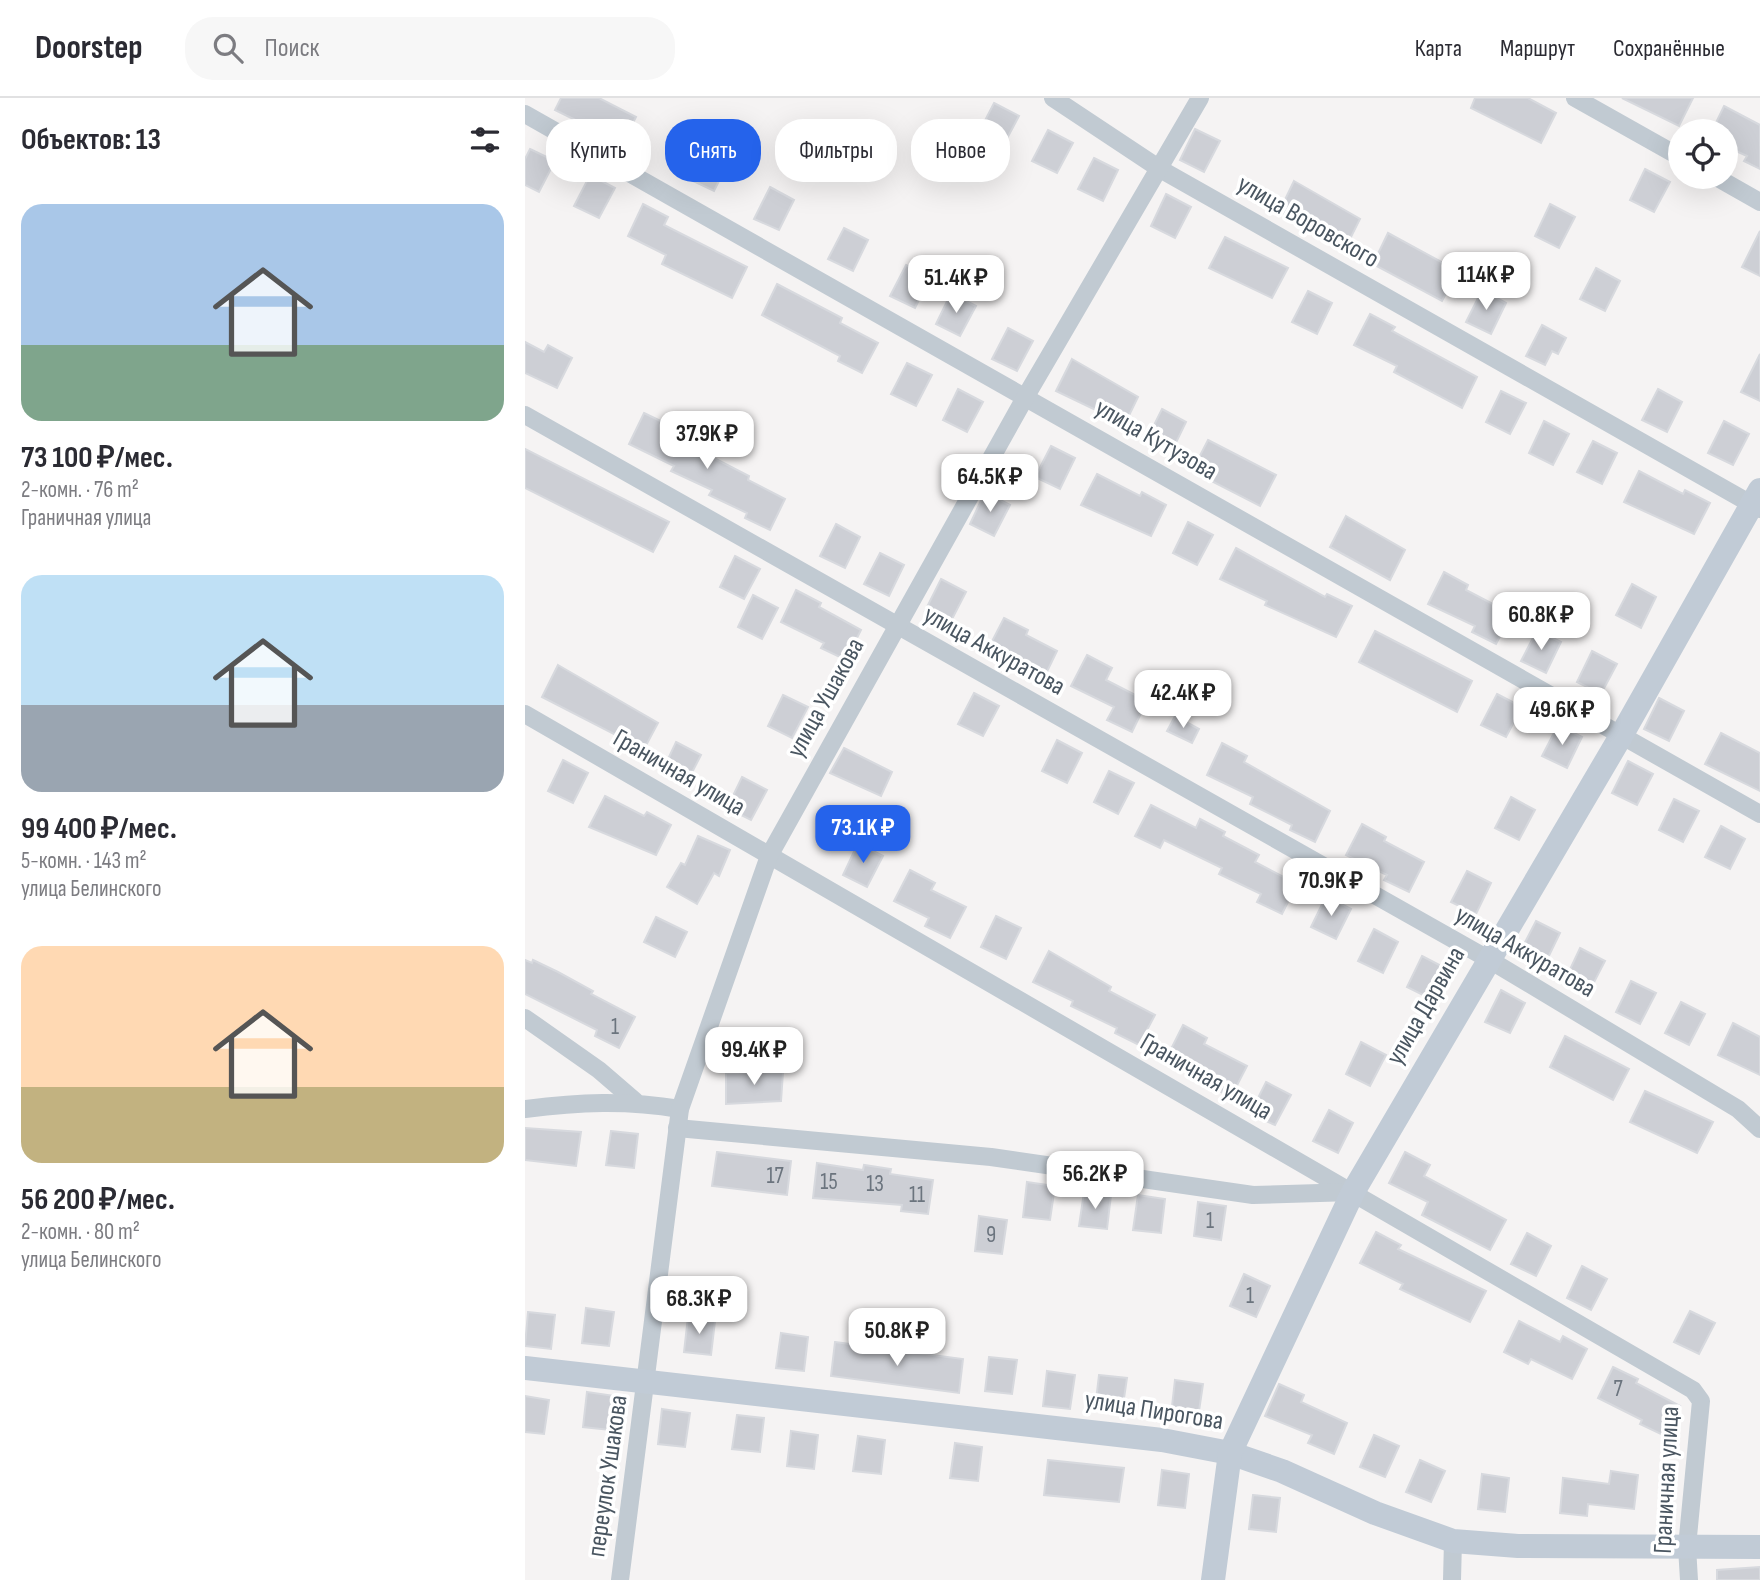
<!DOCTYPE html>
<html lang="ru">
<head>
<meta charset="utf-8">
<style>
	:root { --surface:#fff; --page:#f7f7f7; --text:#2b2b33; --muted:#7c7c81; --line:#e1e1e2; --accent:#2563eb }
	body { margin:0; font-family:"Sofia Sans Condensed",sans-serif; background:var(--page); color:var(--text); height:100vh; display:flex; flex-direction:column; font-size:26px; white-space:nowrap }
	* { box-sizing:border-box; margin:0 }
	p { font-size:23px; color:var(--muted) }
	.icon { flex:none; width:38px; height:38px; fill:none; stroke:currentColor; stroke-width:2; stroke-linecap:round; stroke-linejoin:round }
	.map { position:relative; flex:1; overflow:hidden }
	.sheet { display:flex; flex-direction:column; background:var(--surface); width:525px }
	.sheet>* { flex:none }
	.top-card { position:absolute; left:21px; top:21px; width:665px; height:63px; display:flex; gap:14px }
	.controls { position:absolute; left:1143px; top:21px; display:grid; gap:14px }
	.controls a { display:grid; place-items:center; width:70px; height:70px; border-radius:50%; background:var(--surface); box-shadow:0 7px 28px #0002; font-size:35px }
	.price { position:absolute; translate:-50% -60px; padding:0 16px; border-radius:14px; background:#fff; color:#222; font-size:23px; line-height:46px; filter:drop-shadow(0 2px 4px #0008) }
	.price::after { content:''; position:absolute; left:50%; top:42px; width:21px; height:16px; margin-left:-10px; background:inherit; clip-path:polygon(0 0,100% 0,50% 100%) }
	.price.on { background:var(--accent); color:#fff }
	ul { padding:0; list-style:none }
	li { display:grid; align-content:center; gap:14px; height:371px; padding:0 21px }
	li span { display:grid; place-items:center; height:217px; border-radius:21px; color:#555 }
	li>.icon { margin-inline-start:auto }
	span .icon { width:126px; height:126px; fill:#fffc; stroke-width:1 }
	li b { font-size:30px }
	h2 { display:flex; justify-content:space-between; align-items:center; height:84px; padding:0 21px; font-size:30px }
	.pill { padding:0 24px; border-radius:28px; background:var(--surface); box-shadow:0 7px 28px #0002; font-size:24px; line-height:63px }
	.pill.on { background:var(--accent); color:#fff }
	header { display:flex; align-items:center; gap:42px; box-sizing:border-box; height:98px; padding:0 35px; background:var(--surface); border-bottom:2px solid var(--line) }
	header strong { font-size:33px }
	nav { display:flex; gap:38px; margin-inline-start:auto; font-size:24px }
	.search { width:490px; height:63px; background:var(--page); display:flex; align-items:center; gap:18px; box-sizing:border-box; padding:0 24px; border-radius:28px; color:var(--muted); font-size:26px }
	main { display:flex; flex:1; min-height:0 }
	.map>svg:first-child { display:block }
</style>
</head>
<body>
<header>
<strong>Doorstep</strong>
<div class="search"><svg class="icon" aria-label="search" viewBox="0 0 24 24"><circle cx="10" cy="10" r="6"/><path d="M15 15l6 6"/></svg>Поиск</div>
<nav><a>Карта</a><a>Маршрут</a><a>Сохранённые</a></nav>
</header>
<main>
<section class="sheet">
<h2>Объектов: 13<svg class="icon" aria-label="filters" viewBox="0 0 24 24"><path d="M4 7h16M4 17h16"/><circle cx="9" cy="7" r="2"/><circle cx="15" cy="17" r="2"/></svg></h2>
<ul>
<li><span style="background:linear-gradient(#a9c7e8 65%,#7fa58c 0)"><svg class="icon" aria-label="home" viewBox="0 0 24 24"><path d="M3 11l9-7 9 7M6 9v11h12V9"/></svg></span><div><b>73 100 ₽/мес.</b><p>2-комн. · 76 m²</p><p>Граничная улица</p></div></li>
<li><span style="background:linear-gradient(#bfe0f5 60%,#9aa5b1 0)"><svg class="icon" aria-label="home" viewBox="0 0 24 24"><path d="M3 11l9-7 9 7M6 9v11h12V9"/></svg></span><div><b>99 400 ₽/мес.</b><p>5-комн. · 143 m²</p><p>улица Белинского</p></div></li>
<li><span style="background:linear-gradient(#ffd9b3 65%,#c2b280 0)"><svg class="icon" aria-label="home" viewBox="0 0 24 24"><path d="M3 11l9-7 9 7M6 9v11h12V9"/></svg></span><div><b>56 200 ₽/мес.</b><p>2-комн. · 80 m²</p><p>улица Белинского</p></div></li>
</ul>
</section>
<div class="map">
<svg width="1235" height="1482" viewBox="0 0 1235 1482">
	<rect width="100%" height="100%" fill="#f5f3f3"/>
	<!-- building -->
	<g fill="#cdcfd5" stroke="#d7d9de" stroke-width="2">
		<polygon points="36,0 74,0 111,19 95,50 71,38 73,33 30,12"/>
		<polygon points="950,0 1003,0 1031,15 1016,45 946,10"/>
		<polygon points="1097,0 1168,0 1154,28"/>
		<polygon points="469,5 494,18 478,48 453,36"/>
		<polygon points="1199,8 1235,27 1235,71 1219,63 1222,58 1200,48 1200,33 1187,33"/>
		<polygon points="670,31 695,43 679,74 655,62"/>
		<polygon points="523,32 548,45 532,75 507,63"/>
		<polygon points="180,50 204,63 189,93 164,81"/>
		<polygon points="5,51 30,63 14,94 0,87 0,61"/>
		<polygon points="569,60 593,72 578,103 553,91"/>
		<polygon points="1120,71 1145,84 1129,114 1105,102"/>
		<polygon points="65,77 90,90 74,120 49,108"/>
		<polygon points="769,83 835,121 820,151 795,139 797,135 754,114"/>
		<polygon points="245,89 269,102 254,132 229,121"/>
		<polygon points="641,96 666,109 650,140 626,128"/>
		<polygon points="118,106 143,119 139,127 222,169 207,200 137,166 141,157 103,138"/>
		<polygon points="1025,106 1050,119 1034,150 1010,138"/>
		<polygon points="319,130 343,142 328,173 303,161"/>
		<polygon points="1235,133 1235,178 1217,169"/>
		<polygon points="863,135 933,173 917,203 848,166"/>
		<polygon points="700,139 763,170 747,200 684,170"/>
		<polygon points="381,167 405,180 390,210 365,198"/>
		<polygon points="1071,170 1095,183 1080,213 1055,201"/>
		<polygon points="252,186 317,220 315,225 353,245 337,275 313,263 315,258 237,217"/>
		<polygon points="957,192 981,205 966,236 941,224"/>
		<polygon points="783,193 807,205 792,236 767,224"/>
		<polygon points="426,195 451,208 435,238 411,226"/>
		<polygon points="845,216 870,229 867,233 952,279 937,310 869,274 872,268 829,247"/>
		<polygon points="1017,227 1041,240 1033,256 1027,253 1020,267 1001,258"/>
		<polygon points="483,230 508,243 492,273 467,261"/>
		<polygon points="0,244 19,254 23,247 47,260 32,290 0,275"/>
		<polygon points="1235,256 1235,303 1216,294"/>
		<polygon points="547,261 613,299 598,330 573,318 575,314 531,293"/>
		<polygon points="382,265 407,277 391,308 366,296"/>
		<polygon points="433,291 458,304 442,334 418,322"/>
		<polygon points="1133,291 1157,304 1142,334 1117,322"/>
		<polygon points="976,293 1001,305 985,336 961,324"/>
		<polygon points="637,311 661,324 646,355 621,343"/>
		<polygon points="119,315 144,327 142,331 186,354 185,358 224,378 223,382 260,401 245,432 220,420 222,415 184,397 187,392 146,373 149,368 104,346"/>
		<polygon points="1019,323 1044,336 1028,367 1004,355"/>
		<polygon points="1199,323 1224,336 1208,367 1183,355"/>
		<polygon points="683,342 751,377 735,408 667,373"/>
		<polygon points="1068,343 1092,355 1077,386 1052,374"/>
		<polygon points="526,348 550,360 535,391 510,379"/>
		<polygon points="0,351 144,424 128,454 0,390"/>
		<polygon points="1114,373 1158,396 1160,392 1185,405 1169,436 1099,404"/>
		<polygon points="572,376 615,398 617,394 641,407 626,438 556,407"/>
		<polygon points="460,394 485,407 469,438 445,426"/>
		<polygon points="821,418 880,452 865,482 805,449"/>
		<polygon points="663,424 688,437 672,467 648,455"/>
		<polygon points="311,426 335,439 320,470 295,458"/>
		<polygon points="711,450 800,499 802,496 827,508 811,539 740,507 742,503 695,481"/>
		<polygon points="355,455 379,467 364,498 339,486"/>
		<polygon points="210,458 235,471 219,501 195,489"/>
		<polygon points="919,474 943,487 941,492 987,516 971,546 947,534 950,528 903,506"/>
		<polygon points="416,481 441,494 425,525 400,513"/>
		<polygon points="1107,486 1131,499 1116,530 1091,517"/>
		<polygon points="271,492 296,505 294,509 336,532 321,562 296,550 299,545 256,524"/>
		<polygon points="228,497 253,510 237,541 213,529"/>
		<polygon points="479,520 503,532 501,537 532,553 517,584 492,572 494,566 463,551"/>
		<polygon points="1012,532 1036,544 1021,575 996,563"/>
		<polygon points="850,533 947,583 932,614 834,564"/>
		<polygon points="1067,553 1092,566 1076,596 1052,584"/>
		<polygon points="562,557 587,570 581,582 622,603 607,634 582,622 589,609 546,588"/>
		<polygon points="33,567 133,625 117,655 92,643 95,639 17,599"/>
		<polygon points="449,595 474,608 458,638 433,626"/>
		<polygon points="972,596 997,609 981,639 956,627"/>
		<polygon points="258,597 283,609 267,640 243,628"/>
		<polygon points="1134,600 1159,613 1144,643 1119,631"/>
		<polygon points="650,618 674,631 667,645 642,633"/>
		<polygon points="1033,627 1057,639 1042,670 1017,658"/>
		<polygon points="1196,635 1235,655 1235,693 1180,666"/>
		<polygon points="532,642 557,655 542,685 517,673"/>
		<polygon points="151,644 176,657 160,688 136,676"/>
		<polygon points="697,645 722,658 719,664 805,713 790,744 765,732 767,727 725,706 728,699 682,677"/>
		<polygon points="319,650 367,674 356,698 305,675"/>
		<polygon points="38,662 63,675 48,705 23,693"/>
		<polygon points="1103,663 1128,676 1112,707 1087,695"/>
		<polygon points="584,673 609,685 593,716 569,704"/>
		<polygon points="217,679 242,692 226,722 202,710"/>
		<polygon points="80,698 119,718 122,714 146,727 131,757 64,729"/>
		<polygon points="986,699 1010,712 994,742 970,730"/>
		<polygon points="1149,701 1174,713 1158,744 1134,732"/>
		<polygon points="626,707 671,730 675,721 700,734 698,738 734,757 730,764 772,786 757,816 732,804 736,796 694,776 697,770 639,742 635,750 610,738"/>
		<polygon points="837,726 861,739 859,743 899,764 884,794 859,782 862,777 821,757"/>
		<polygon points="1196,728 1220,741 1205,771 1180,759"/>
		<polygon points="173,738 205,752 194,778 189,775 172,806 142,789 156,765 160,767"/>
		<polygon points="333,745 358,758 342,789 318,777"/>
		<polygon points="385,772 410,785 406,792 441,809 425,840 400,828 404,820 369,803"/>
		<polygon points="942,773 966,785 951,816 926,804"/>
		<polygon points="801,798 826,811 811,841 786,829"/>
		<polygon points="471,818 496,830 481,861 456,849"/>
		<polygon points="131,819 162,834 150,859 119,844"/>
		<polygon points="1011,823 1035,835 1020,866 995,854"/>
		<polygon points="849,831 873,844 858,875 833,863"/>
		<polygon points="1055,850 1080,863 1064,894 1040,882"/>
		<polygon points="524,853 586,889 584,893 630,917 614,947 590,935 592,930 546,908 548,903 508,884"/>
		<polygon points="897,858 922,871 906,901 882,889"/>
		<polygon points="0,862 7,865 8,862 33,874 68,893 66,896 110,919 94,950 70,938 72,932 0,896"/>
		<polygon points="1106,883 1131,895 1115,926 1091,914"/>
		<polygon points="976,892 1000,905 985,935 960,924"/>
		<polygon points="1156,904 1180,916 1164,947 1140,935"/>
		<polygon points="1208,925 1235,939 1235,977 1193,957"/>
		<polygon points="658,927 682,940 679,946 722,968 706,999 682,987 685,980 642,959"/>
		<polygon points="1040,938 1104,971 1088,1002 1025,969"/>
		<polygon points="836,944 861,957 845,988 821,976"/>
		<polygon points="258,974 256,1003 201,1006 201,975"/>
		<polygon points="741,984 766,997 750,1027 725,1016"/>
		<polygon points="1120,993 1188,1024 1172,1055 1105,1024"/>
		<polygon points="804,1012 828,1025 813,1055 788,1043"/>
		<polygon points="0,1030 56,1034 51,1068 0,1062"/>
		<polygon points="86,1033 113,1036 109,1070 81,1067"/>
		<polygon points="192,1054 266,1063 262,1097 187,1088"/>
		<polygon points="880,1054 905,1067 899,1078 981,1122 965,1152 897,1117 903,1104 864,1085"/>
		<polygon points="292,1065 338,1072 339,1067 366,1071 365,1076 408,1082 403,1116 376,1113 377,1107 288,1100"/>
		<polygon points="502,1084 530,1088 525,1122 498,1119"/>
		<polygon points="559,1094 586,1097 582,1131 554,1128"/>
		<polygon points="613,1097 640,1101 636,1135 608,1132"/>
		<polygon points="673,1104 701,1108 696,1142 669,1138"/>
		<polygon points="454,1118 482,1122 477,1156 450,1153"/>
		<polygon points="851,1134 876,1147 873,1151 961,1193 945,1224 875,1191 878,1186 835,1165"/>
		<polygon points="1002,1135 1026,1148 1011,1178 986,1166"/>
		<polygon points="1057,1168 1082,1181 1066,1212 1042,1200"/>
		<polygon points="719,1176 745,1188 731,1219 705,1208"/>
		<polygon points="61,1210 89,1214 84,1248 57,1245"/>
		<polygon points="1165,1213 1190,1225 1174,1256 1149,1244"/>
		<polygon points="3,1214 30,1217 26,1251 0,1248"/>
		<polygon points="163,1219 190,1223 186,1257 159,1254"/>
		<polygon points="994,1223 1035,1244 1038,1238 1062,1251 1047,1281 1006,1261 1003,1266 979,1254"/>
		<polygon points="256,1235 283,1239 279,1273 251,1270"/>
		<polygon points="310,1244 438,1261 434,1295 306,1278"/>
		<polygon points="464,1259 492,1262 487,1296 460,1293"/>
		<polygon points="1088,1269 1113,1281 1111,1285 1155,1308 1140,1338 1115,1326 1117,1322 1073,1300"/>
		<polygon points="522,1273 550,1277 545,1311 518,1308"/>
		<polygon points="574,1277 602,1280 597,1314 570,1311"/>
		<polygon points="650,1282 678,1286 673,1320 646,1317"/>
		<polygon points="754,1286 779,1297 776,1304 822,1325 809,1356 783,1345 787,1337 740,1318"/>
		<polygon points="62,1294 90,1298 85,1332 58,1329"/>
		<polygon points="0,1298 24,1302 19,1336 0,1334"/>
		<polygon points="137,1311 165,1315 160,1349 133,1346"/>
		<polygon points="212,1317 239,1320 235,1354 207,1351"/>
		<polygon points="266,1333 293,1337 289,1371 262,1368"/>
		<polygon points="849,1337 874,1348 860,1379 835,1369"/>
		<polygon points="333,1338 360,1342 356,1376 328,1373"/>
		<polygon points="430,1345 457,1349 453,1383 425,1380"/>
		<polygon points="523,1362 599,1370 594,1404 519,1397"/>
		<polygon points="895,1362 920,1373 906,1404 881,1394"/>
		<polygon points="637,1372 664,1376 660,1410 633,1407"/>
		<polygon points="1086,1373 1113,1377 1109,1411 1063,1406 1062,1418 1035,1415 1038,1380 1084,1386"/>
		<polygon points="957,1376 984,1380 980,1414 953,1411"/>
		<polygon points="728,1397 755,1400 751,1434 724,1431"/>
		<polygon points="1235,1469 1235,1482 1192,1482 1192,1472"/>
	</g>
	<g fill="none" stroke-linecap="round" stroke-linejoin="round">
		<!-- street -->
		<g stroke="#c1cad2" stroke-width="18">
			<polyline points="528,0 635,71 1235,411"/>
			<polyline points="1050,0 1155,59"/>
			<polyline points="0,16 1235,716"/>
			<polyline points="1191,79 1235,104"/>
			<polyline points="0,317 963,861 1213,1011 1235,1031"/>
			<polyline points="0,616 1168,1292 1176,1303 1162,1449 1164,1482"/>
			<polyline points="0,920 74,972 110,1003"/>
			<path d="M0,1011C54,1004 101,1002 155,1011"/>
			<polyline points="152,1030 466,1059 728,1097 828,1094"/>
			<polyline points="95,1482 155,1011 244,758 501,298 675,0"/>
			<polyline points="927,1482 928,1443"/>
		</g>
		<!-- secondary -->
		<g stroke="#c1cbd6" stroke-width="24">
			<polyline points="0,1270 637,1342 705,1355 757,1373 850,1415 928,1443 993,1448 1235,1449"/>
			<polyline points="688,1482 705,1355 828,1094 1096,638 1235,392"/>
		</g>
	</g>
	<g text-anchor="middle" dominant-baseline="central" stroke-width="7" stroke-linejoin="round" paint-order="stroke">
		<!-- number labels -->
		<g font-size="23" fill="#6b747e">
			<text x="90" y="929">1</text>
			<text x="250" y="1078">17</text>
			<text x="304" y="1084">15</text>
			<text x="350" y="1086">13</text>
			<text x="392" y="1097">11</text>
			<text x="685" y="1123">1</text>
			<text x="466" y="1137">9</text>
			<text x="725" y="1198">1</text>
			<text x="1093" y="1291">7</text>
		</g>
		<!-- street labels -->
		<g font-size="26" fill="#4a5661" stroke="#fff">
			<text transform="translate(783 124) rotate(30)">улица Воровского</text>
			<text transform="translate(631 342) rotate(30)">улица Кутузова</text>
			<text transform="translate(469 553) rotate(29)">улица Аккуратова</text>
			<text transform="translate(301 600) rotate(-61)">улица Ушакова</text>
			<text transform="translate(154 675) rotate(30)">Граничная улица</text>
			<text transform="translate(1000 854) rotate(30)">улица Аккуратова</text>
			<text transform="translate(901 908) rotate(-60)">улица Дарвина</text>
			<text transform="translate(681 979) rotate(30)">Граничная улица</text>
			<text transform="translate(629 1313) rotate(9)">улица Пирогова</text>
			<text transform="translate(83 1378) rotate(-82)">переулок Ушакова</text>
			<text transform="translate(1142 1382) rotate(-87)">Граничная улица</text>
		</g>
	</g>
</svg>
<div class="controls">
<a><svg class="icon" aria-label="locate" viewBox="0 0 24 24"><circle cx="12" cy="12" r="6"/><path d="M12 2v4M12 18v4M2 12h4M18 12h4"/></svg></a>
</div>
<b class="price" style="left:961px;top:214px">114K ₽</b>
<b class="price" style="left:431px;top:217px">51.4K ₽</b>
<b class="price" style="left:182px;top:373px">37.9K ₽</b>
<b class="price" style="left:465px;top:416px">64.5K ₽</b>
<b class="price" style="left:1016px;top:554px">60.8K ₽</b>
<b class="price" style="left:658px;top:632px">42.4K ₽</b>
<b class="price" style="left:1037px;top:649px">49.6K ₽</b>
<b class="price on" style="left:338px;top:767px">73.1K ₽</b>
<b class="price" style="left:806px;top:820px">70.9K ₽</b>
<b class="price" style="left:229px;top:989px">99.4K ₽</b>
<b class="price" style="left:570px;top:1113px">56.2K ₽</b>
<b class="price" style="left:174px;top:1238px">68.3K ₽</b>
<b class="price" style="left:372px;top:1270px">50.8K ₽</b>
<div class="top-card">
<a class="pill">Купить</a>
<a class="pill on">Снять</a>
<a class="pill">Фильтры</a>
<a class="pill">Новое</a>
</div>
</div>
</main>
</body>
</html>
